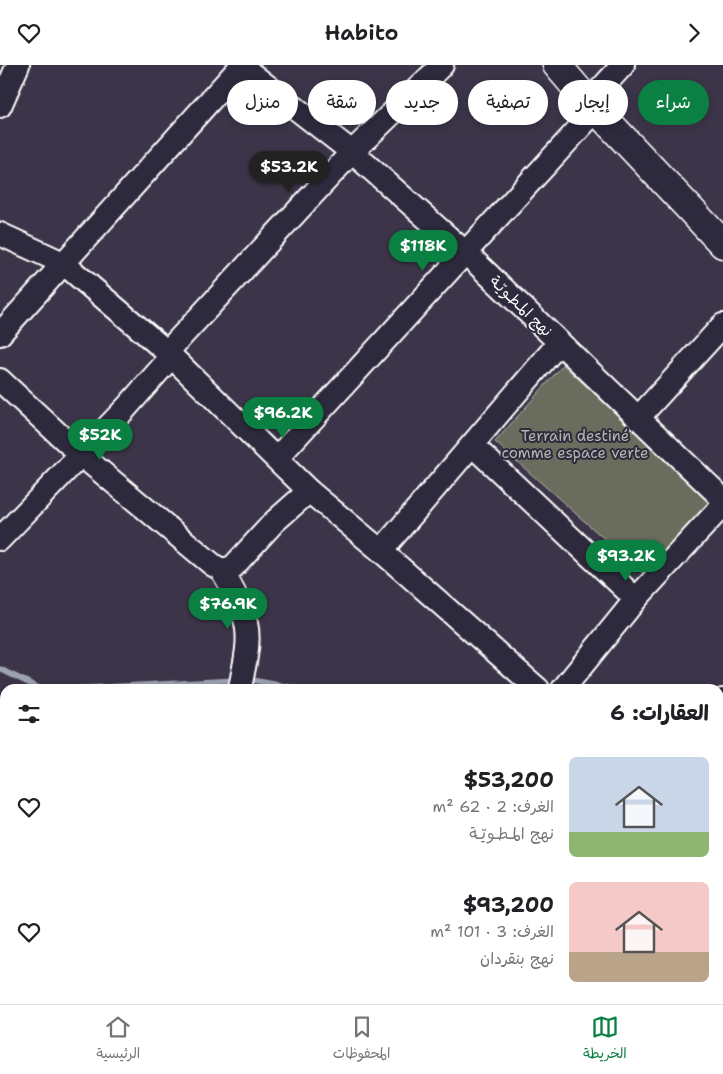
<!DOCTYPE html>
<html lang="ar">
<head>
<meta charset="utf-8">
<style>
	:root { --surface:#fff; --page:#f2f2f2; --text:#202124; --muted:#757577; --line:#e0e0e0; --accent:#0b8043 }
	body { margin:0; font-family:"Shantell Sans","Playpen Sans Arabic",sans-serif; background:var(--page); color:var(--text); direction:rtl; height:100vh; display:flex; flex-direction:column; font-size:19px; white-space:nowrap }
	* { box-sizing:border-box; margin:0 }
	p { font-size:16px; color:var(--muted) }
	.icon { flex:none; width:28px; height:28px; fill:none; stroke:currentColor; stroke-width:2; stroke-linecap:round; stroke-linejoin:round }
	.map { position:relative; flex:1; overflow:hidden; direction:ltr }
	.panel { position:absolute; left:0px; top:619px; width:724px; height:321px; display:flex; flex-direction:column; background:var(--surface); border-radius:15px 15px 0 0; box-shadow:0 2px 8px #0003; direction:rtl }
	.panel>* { flex:none }
	.hud { position:absolute; left:15px; top:15px; width:694px; height:45px; direction:rtl; display:flex; gap:10px }
	.price { position:absolute; translate:-50% -42px; padding:0 11px; border-radius:18px; background:var(--accent); color:#fff; font-size:16px; line-height:32px; filter:drop-shadow(0 1px 2px #0008) }
	.price::after { content:''; position:absolute; left:50%; top:30px; width:15px; height:11px; margin-left:-8px; background:inherit; clip-path:polygon(0 0,100% 0,50% 100%) }
	.price.active { background:#222; color:#fff }
	ul { padding:0; list-style:none }
	li { display:flex; align-items:center; gap:15px; height:125px; padding:0 15px }
	li span { display:grid; place-items:center; flex:none; width:140px; height:100px; border-radius:8px; color:#555 }
	li>.icon { margin-inline-start:auto }
	span .icon { width:60px; height:60px; fill:#fffc; stroke-width:1 }
	li b { font-size:21px }
	h2 { display:flex; justify-content:space-between; align-items:center; height:60px; padding:0 15px; font-size:21px }
	.pill { padding:0 18px; border-radius:22px; background:var(--surface); box-shadow:0 2px 8px #0003; font-size:18px; line-height:45px }
	.pill.active { background:var(--accent); color:#fff }
	header { display:flex; justify-content:space-between; align-items:center; height:65px; padding:0 15px; background:var(--surface); font-size:22px; font-weight:600 }
	.menu { display:flex; justify-content:space-around; align-items:center; height:70px; border-top:1px solid var(--line); background:var(--surface); font-size:14px; color:var(--muted) }
	.menu a { display:grid; justify-items:center; gap:2px }
	.menu .active { color:var(--accent) }
	.map>svg:first-child { display:block }
</style>
</head>
<body>
<header><svg class="icon" aria-label="forward" viewBox="0 0 24 24"><path d="M9 5l7 7-7 7"/></svg>Habito<svg class="icon" aria-label="heart" viewBox="0 0 24 24"><path d="M12 20l-8-8c-3-5 5-10 8-4 3-6 11-1 8 4z"/></svg></header>
<div class="map">
<svg width="723" height="939" viewBox="0 0 723 939">
	<rect width="100%" height="100%" fill="#3c3549"/>
	<filter id="ink" filterUnits="userSpaceOnUse"><feTurbulence type="fractalNoise" baseFrequency=".02" numOctaves="2"/><feDisplacementMap in="SourceGraphic" scale="10" xChannelSelector="R" yChannelSelector="G"/><feConvolveMatrix kernelMatrix="1 2 1 2 8 2 1 2 1" color-interpolation-filters="sRGB"/></filter>
	<g filter="url(#ink)">
		<!-- green -->
		<polygon fill="#6a6c5d" stroke="#b4b6ae" points="563,300 711,435 644,509 495,377"/>
		<g fill="none" stroke-linecap="round" stroke-linejoin="round">
			<!-- stream -->
			<g stroke="#9da3b2" stroke-width="5.5">
				<polyline points="0,604 41,624"/>
				<polyline points="247,614 301,624"/>
				<polyline points="67,624 238,615"/>
				<polyline points="719,730 723,729"/>
			</g>
			<!-- minor casing -->
			<g stroke="#fff" stroke-width="26">
				<g id="minor">
					<polyline points="240,0 352,87 466,188 723,434"/>
					<polyline points="589,37 623,0"/>
					<polyline points="0,41 18,0"/>
					<polyline points="0,169 63,198 167,287 309,426 381,486 538,624"/>
					<polyline points="0,269 242,0"/>
					<polyline points="167,287 352,87 442,0"/>
					<polyline points="0,315 81,390 213,500 222,505 233,502 274,457 309,426"/>
					<polyline points="639,352 723,260"/>
					<polyline points="472,380 636,534"/>
					<polyline points="277,393 596,45"/>
					<polyline points="0,474 126,343 172,291"/>
					<polyline points="381,486 559,278"/>
					<path d="M222,505C231,522 242,540 246,558C251,579 243,604 240,624"/>
					<polyline points="563,624 636,534 723,440"/>
					<polyline points="719,640 723,635"/>
					<polyline points="0,659 5,659"/>
					<polyline points="719,713 723,713"/>
					<polyline points="719,757 723,757"/>
					<polyline points="0,797 5,797"/>
					<polyline points="0,853 5,853"/>
					<polyline points="719,895 723,896"/>
					<polyline points="139,935 139,939"/>
					<polyline points="222,935 222,939"/>
					<polyline points="305,935 305,939"/>
					<polyline points="491,935 491,939"/>
					<polyline points="581,935 581,939"/>
					<polyline points="17,939 18,935"/>
					<polyline points="387,939 387,935"/>
				</g>
			</g>
			<!-- tertiary casing -->
			<g stroke="#fff" stroke-width="31">
				<polyline id="tertiary" points="557,0 585,33 723,179"/>
			</g>
			<!-- minor -->
			<use href="#minor" stroke="#2f2a3d" stroke-width="22"/>
			<!-- tertiary -->
			<use href="#tertiary" stroke="#2f2a3d" stroke-width="28"/>
		</g>
	</g>
	<g text-anchor="middle" dominant-baseline="central" stroke-width="4" stroke-linejoin="round" paint-order="stroke">
		<!-- street labels -->
		<g font-size="15" fill="#fff" stroke="#2f2a3d">
			<text transform="translate(521 241) rotate(44)">نهج المـطـويّـة</text>
		</g>
		<!-- park labels -->
		<g font-size="15" fill="#b4b6ae" stroke="#2f2a3d">
			<text x="575" y="371">Terrain destiné<tspan x="575" dy="17">comme espace verte</tspan></text>
		</g>
	</g>
</svg>
<b class="price active" style="left:289px;top:128px">$53.2K</b>
<b class="price" style="left:423px;top:207px">$118K</b>
<b class="price" style="left:283px;top:374px">$96.2K</b>
<b class="price" style="left:100px;top:396px">$52K</b>
<b class="price" style="left:626px;top:517px">$93.2K</b>
<b class="price" style="left:228px;top:565px">$76.9K</b>
<div class="hud">
<a class="pill active">شراء</a>
<a class="pill">إيجار</a>
<a class="pill">تصفية</a>
<a class="pill">جديد</a>
<a class="pill">شقة</a>
<a class="pill">منزل</a>
</div>
<section class="panel">
<h2>العقارات: 6<svg class="icon" aria-label="filters" viewBox="0 0 24 24"><path d="M4 7h16M4 17h16"/><circle cx="9" cy="7" r="2"/><circle cx="15" cy="17" r="2"/></svg></h2>
<ul>
<li><span style="background:linear-gradient(#c9d6e8 75%,#8fb573 0)"><svg class="icon" aria-label="home" viewBox="0 0 24 24"><path d="M3 11l9-7 9 7M6 9v11h12V9"/></svg></span><div><b>$53,200</b><p>الغرف: 2 · 62 m²</p><p>نهج المـطـويّـة</p></div><svg class="icon" aria-label="heart" viewBox="0 0 24 24"><path d="M12 20l-8-8c-3-5 5-10 8-4 3-6 11-1 8 4z"/></svg></li>
<li><span style="background:linear-gradient(#f6c9c9 70%,#b9a48a 0)"><svg class="icon" aria-label="home" viewBox="0 0 24 24"><path d="M3 11l9-7 9 7M6 9v11h12V9"/></svg></span><div><b>$93,200</b><p>الغرف: 3 · 101 m²</p><p>نهج بنقردان</p></div><svg class="icon" aria-label="heart" viewBox="0 0 24 24"><path d="M12 20l-8-8c-3-5 5-10 8-4 3-6 11-1 8 4z"/></svg></li>
</ul>
</section>
</div>
<nav class="menu">
<a class="active"><svg class="icon" aria-label="map" viewBox="0 0 24 24"><path d="M3 6l6-2 6 2 6-2v14l-6 2-6-2-6 2zM9 4v14M15 6v14"/></svg>الخريطة</a>
<a><svg class="icon" aria-label="saved" viewBox="0 0 24 24"><path d="M7 4h10v16l-5-4-5 4z"/></svg>المحفوظات</a>
<a><svg class="icon" aria-label="home" viewBox="0 0 24 24"><path d="M3 11l9-7 9 7M6 9v11h12V9"/></svg>الرئيسية</a>
</nav>
</body>
</html>
